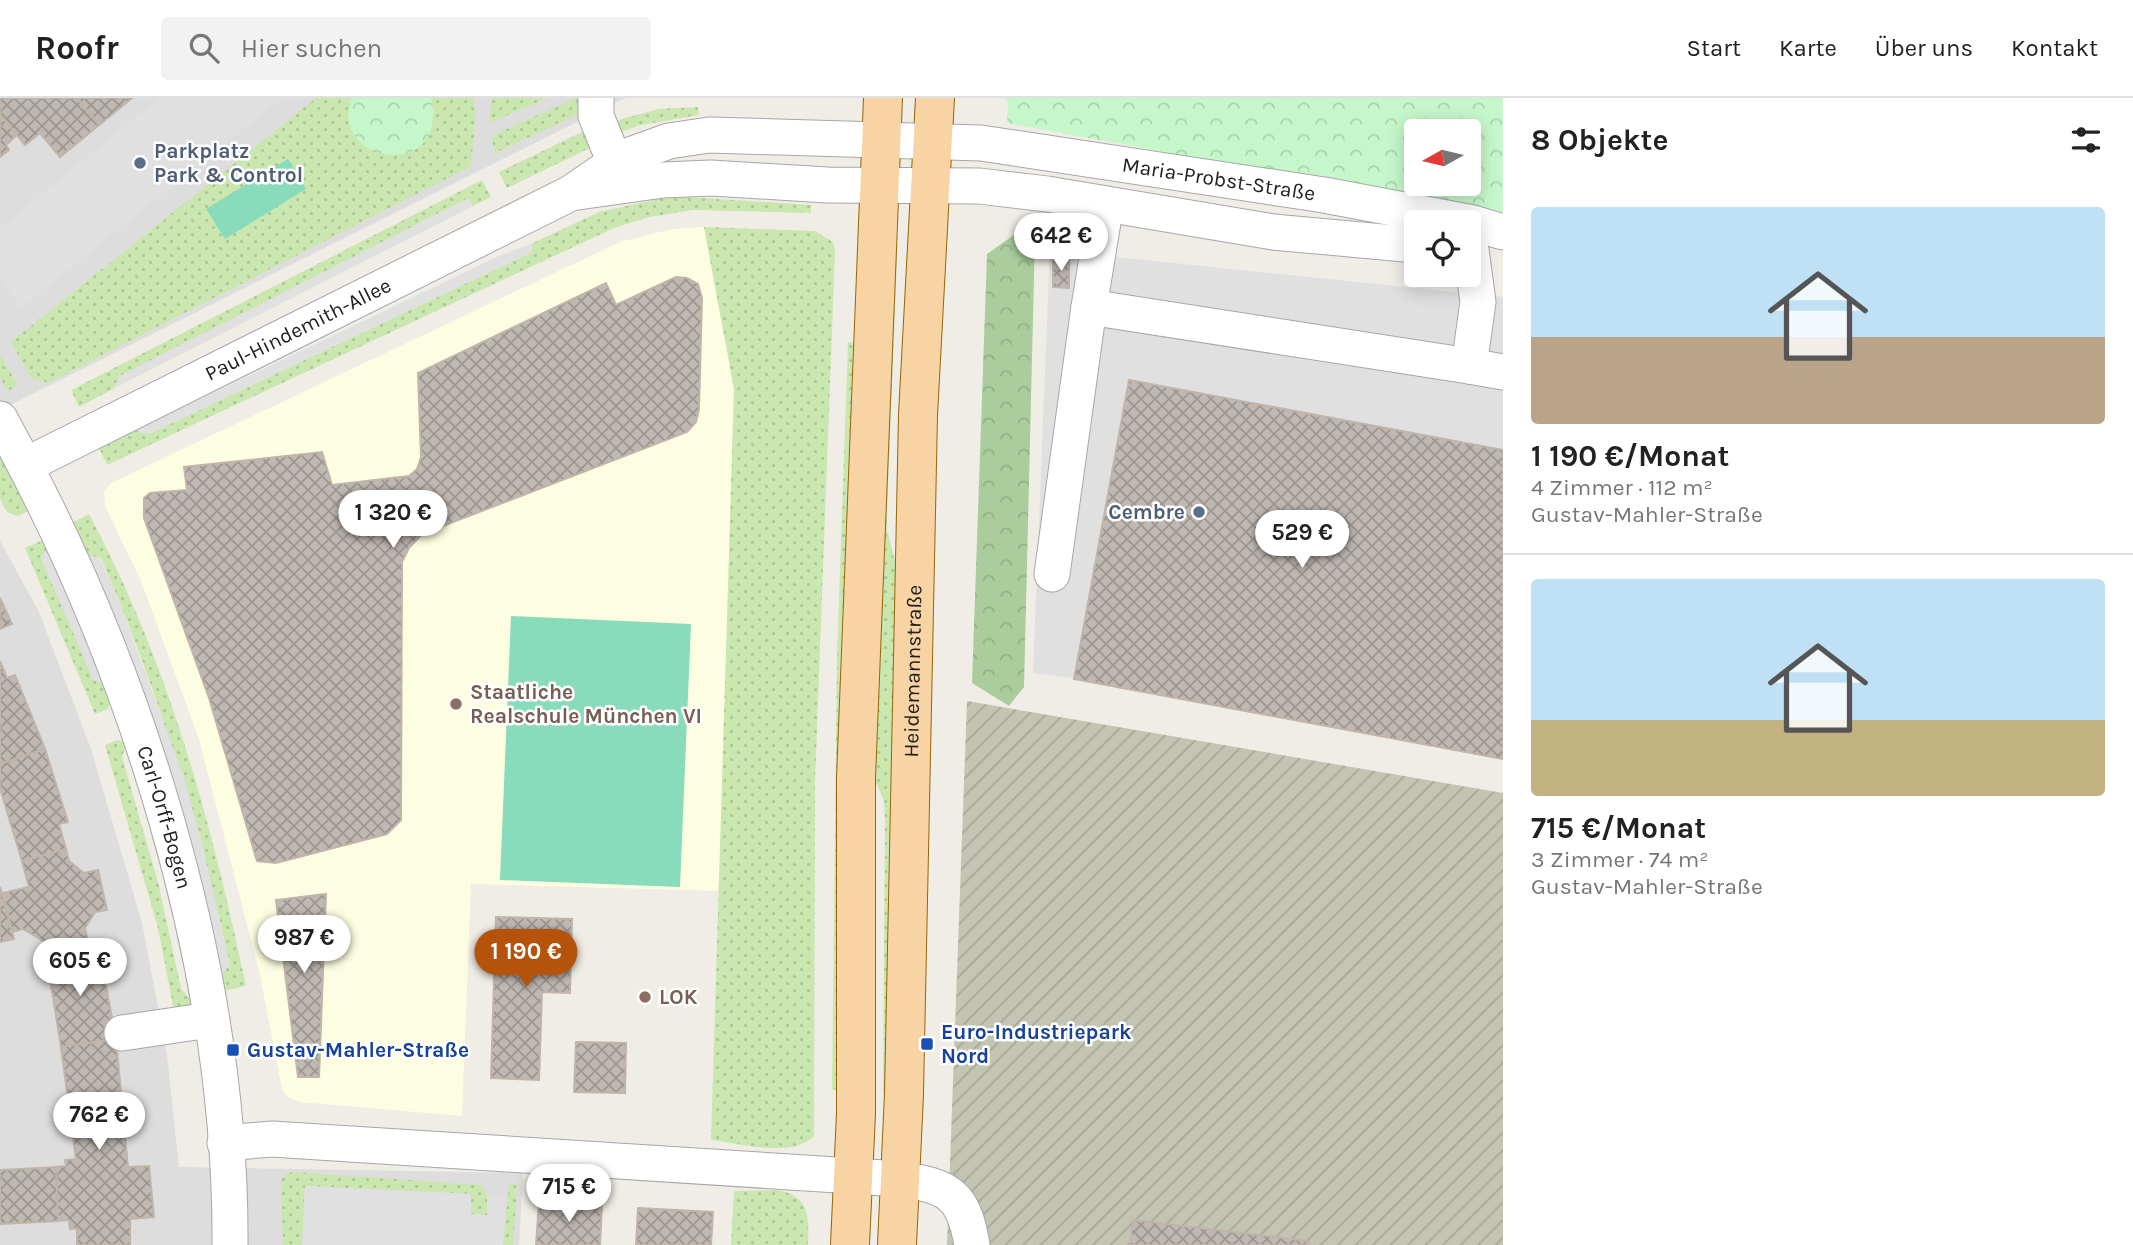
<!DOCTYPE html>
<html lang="de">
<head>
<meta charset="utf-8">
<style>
	:root { --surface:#fff; --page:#f2f2f2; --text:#222; --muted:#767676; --line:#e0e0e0; --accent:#b45309 }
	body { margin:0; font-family:Karla,sans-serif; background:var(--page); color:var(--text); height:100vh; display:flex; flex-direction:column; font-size:26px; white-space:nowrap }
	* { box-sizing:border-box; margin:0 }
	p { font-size:23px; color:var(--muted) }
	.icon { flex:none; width:38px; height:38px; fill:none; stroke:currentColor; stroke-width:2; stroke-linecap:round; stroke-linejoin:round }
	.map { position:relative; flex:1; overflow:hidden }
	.sheet { display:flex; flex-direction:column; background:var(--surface); width:630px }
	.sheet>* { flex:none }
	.needle { width:46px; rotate:262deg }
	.controls { position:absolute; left:1404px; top:21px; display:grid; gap:14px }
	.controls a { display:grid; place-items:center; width:77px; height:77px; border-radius:7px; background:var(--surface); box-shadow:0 4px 18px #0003; font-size:35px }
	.price { position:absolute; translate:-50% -60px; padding:0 16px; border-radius:24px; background:#fff; color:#222; font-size:23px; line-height:46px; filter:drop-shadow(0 2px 4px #0008) }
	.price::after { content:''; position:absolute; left:50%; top:42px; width:21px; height:16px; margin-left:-10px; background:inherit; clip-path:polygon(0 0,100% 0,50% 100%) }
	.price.current { background:var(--accent); color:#fff }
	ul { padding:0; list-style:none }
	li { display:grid; align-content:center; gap:14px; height:371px; padding:0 28px }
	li+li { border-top:2px solid var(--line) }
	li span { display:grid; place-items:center; height:217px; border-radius:7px; color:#555 }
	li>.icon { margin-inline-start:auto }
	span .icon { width:126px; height:126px; fill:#fffc; stroke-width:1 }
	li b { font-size:30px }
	h2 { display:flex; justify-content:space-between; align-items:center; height:84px; padding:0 28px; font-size:30px }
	header { display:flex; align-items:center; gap:42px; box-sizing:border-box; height:98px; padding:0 35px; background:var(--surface); border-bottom:2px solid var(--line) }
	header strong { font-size:33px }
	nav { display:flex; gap:38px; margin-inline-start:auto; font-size:24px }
	.search { width:490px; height:63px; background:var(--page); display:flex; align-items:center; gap:18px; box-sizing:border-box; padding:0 24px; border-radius:7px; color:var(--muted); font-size:26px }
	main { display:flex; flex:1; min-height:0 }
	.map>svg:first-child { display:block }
</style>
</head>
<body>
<header>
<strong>Roofr</strong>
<div class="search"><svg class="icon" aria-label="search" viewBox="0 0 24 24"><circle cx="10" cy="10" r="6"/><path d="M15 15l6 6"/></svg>Hier suchen</div>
<nav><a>Start</a><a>Karte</a><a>Über uns</a><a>Kontakt</a></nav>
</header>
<main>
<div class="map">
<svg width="1503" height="1147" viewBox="0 0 1503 1147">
	<defs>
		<pattern id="construction-furrows" width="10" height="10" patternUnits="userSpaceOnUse" patternTransform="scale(1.75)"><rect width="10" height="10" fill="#c4c4b2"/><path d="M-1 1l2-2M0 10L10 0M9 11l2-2" fill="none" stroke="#a8a899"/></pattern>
		<pattern id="grass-dots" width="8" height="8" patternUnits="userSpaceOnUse" patternTransform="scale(1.75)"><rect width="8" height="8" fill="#cae7af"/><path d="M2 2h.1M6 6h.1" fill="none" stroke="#adc696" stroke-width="1.8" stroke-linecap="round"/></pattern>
		<pattern id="forest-crowns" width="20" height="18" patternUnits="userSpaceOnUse" patternTransform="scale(1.75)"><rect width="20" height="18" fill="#abcd9d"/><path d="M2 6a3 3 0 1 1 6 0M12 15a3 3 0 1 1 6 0" fill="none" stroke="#93b087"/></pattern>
		<pattern id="park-crowns" width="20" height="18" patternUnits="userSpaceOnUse" patternTransform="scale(1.75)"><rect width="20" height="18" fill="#c6f7ca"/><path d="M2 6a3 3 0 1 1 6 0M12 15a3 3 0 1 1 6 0" fill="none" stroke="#aad3ad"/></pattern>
		<pattern id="building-cross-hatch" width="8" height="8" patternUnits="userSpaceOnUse" patternTransform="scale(1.75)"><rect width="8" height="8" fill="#c0b9b3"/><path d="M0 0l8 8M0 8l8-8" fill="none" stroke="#9c9691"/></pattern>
	</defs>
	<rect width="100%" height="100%" fill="#f0ede6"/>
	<!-- residential -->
	<g fill="#dedddd">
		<polygon points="0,0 625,0 0,312"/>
		<polygon points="0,443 39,514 91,651 142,825 167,957 179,1069 523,1075 519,1147 0,1147"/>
	</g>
	<!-- education -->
	<polygon fill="#fdfee1" points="704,129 734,291 721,793 471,786 462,1018 300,1004 289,1000 282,991 260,877 199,641 141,483 105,408 104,394 111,385 620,144 672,131"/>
	<!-- construction -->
	<polygon fill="url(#construction-furrows)" points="967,603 1503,695 1503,1147 947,1147"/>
	<!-- grass -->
	<g fill="url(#grass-dots)">
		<polygon points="316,0 353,0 350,6 434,18 431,0 473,0 476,16 471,68 48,285 31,280 11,244"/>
		<polygon points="492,0 548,0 489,25"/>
		<polygon points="575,0 585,0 587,12 495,55 491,38"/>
		<polygon points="698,9 699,17 641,27 615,36 611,24 659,11"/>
		<polygon points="588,31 596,47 507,90 499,74"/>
		<polygon points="482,82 491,99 473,108 469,101 120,278 113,291 79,309 71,292"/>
		<polygon points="672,98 811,107 811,115 693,112 649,119 614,130 107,367 99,350 136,332 149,336 530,155 533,145 599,114"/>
		<path d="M704,129L815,133L833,144L835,153L815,683L814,1038C792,1061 740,1045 711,1042L734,291Z"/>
		<polygon points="891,159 897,159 887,416 887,431 896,467 892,996 883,996 885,723 884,703 874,680"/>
		<polygon points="848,244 859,245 841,992 832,992 837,558"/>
		<polygon points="0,257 18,287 8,293 0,280"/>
		<polygon points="0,359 28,413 18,418 7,414 0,401"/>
		<path d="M89,416C170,568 210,720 246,888L224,893L220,876L230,868C200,727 158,592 101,460L88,457L72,425Z"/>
		<polygon points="43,442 47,451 41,460 66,517 103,584 110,604 108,611 95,616 25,450"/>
		<polygon points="117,642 127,644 122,659 158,784 181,891 192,903 183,912 174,913 158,830 105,647"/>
		<polygon points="293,1074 482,1087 487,1097 487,1117 470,1116 471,1096 305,1088 302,1147 283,1147 281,1082 285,1076"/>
		<polygon points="509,1086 517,1087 513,1147 503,1147"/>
		<path d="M777,1092C810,1098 809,1118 808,1147H731L734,1093Z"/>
	</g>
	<!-- forest -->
	<polygon fill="url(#forest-crowns)" points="1021,132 1035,138 1024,589 1009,608 972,585 987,156"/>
	<!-- park -->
	<g fill="url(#park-crowns)" fill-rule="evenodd">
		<path d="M353,0H431C450,87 324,64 353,0Z"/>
		<path d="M1004,0H1503V116L1007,25L1008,4ZM1416,33H1468V86H1416Z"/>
	</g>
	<!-- pitch -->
	<g fill="#88dbbb">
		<polygon points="288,61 306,91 225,141 206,111"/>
		<polygon points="511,518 691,526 680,789 500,782"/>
	</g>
	<!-- parking -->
	<g fill="#e0e0e0">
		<polygon points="159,0 282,0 21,210 0,181 0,130"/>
		<polygon points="468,100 473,108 113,291 120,278"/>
		<polygon points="533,145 530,155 149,336 136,332 499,158"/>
		<polygon points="1050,148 1125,160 1503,199 1503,352 1129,281 1073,580 1033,575"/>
		<polygon points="47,451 75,514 103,584 93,582 41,460"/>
		<polygon points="88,457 100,460 116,495 184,680 202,745 230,868 220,876 192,748 173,683 129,554"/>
		<polygon points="305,1088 471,1096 471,1116 487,1117 487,1097 507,1098 503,1147 302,1147"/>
	</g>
	<!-- building -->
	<g fill="url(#building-cross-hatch)" stroke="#c1b4a9" stroke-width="2">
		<polygon points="0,0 77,0 99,27 60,59 40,35 25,47 0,16"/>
		<polygon points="77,0 132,0 99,27"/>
		<polygon points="0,16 17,37 6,47 9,52 0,59"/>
		<polygon points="1053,160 1069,160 1069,190 1053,189"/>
		<polygon points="676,179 687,180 698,186 702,200 699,311 696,324 687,334 422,436 409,450 402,464 401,722 387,736 276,765 257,763 209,600 144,420 144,400 150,395 187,392 184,369 322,354 332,387 409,378 417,371 421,359 418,275 606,185 616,207"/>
		<polygon points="1129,282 1503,352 1503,661 1074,581"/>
		<polygon points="0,500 12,526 0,531"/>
		<polygon points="0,563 7,580 15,577 45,651 0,666"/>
		<polygon points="45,651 68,724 59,726 66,751 22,763 0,690 0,666"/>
		<polygon points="66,751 69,763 84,775 98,772 107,812 95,814 85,830 89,848 46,856 43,843 23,831 12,834 3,795 29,789 22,763"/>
		<polygon points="0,789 14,841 0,844"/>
		<polygon points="326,796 319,979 298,979 276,802"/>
		<polygon points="496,819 572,821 570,895 542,894 539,982 491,980"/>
		<polygon points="89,848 92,867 102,867 116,941 61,949 46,856"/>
		<polygon points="116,941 128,1069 149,1068 154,1119 130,1121 130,1147 77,1147 77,1130 70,1131 69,1122 58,1123 56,1069 66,1068 65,1062 76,1061 61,949"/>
		<polygon points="576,944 626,945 625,995 574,994"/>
		<polygon points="56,1069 58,1123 0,1126 0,1072"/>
		<polygon points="539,1103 602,1106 600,1147 536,1147"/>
		<polygon points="638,1110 713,1114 711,1147 636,1147"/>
		<polygon points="1133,1122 1309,1143 1309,1147 1130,1147"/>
	</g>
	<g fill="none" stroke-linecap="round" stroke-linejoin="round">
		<!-- minor casing -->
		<g stroke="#a7a7a7" stroke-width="37">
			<g id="minor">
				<polyline points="596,0 596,18 615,65"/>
				<polyline points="578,94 663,82 711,80 827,87 979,88 1047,96 1273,134 1416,147"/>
				<polyline points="1106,106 1089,209 1469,268 1478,204 1471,152"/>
				<polyline points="1469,268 1503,274"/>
				<path id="s1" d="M0,321C134,562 232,869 230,1147"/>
				<path id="s2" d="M26,367L571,95L622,60L669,43L709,37L981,45L1324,97L1473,125L1503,134"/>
				<polyline points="1052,476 1089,209"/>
				<polyline points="122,935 210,922"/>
				<path d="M225,1045L272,1041L900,1081C949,1088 964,1097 972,1147"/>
			</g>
		</g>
		<!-- major casing -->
		<g stroke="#946607" stroke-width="40">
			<g id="major">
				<polyline points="850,1147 856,1015 856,680 883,0"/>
				<path id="s3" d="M897,1147L904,996L918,317L935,0"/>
			</g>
		</g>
		<!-- minor -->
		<use href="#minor" stroke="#fff" stroke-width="35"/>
		<!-- major -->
		<use href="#major" stroke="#f8d3a4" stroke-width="38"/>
	</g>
	<!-- markers -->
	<g fill="#5c6f8a" stroke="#fff" stroke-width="2.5">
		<circle cx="140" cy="65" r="7"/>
		<circle cx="1199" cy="414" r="7"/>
	</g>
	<g fill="#8d6e63" stroke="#fff" stroke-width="2.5">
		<circle cx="456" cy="606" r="7"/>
		<circle cx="645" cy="899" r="7"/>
	</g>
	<g fill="#1a4fb4" stroke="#fff" stroke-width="2.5">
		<rect x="920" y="939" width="14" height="14" rx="3.5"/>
		<rect x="226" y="945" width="14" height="14" rx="3.5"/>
	</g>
	<g text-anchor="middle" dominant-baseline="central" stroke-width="5" stroke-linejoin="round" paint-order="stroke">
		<!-- service labels -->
		<g font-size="21" font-weight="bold" fill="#4e5e75" stroke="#fff" text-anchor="start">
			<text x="154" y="53">Parkplatz<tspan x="154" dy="24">Park &amp; Control</tspan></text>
			<text x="1185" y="414" text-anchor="end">Cembre</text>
		</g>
		<!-- street labels -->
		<g font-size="21" fill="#202020" stroke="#fff">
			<text stroke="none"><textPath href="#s2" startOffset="1274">Maria-Probst-Straße</textPath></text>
			<text stroke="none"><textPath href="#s2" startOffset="304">Paul-Hindemith-Allee</textPath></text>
			<text stroke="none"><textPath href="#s3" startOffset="574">Heidemannstraße</textPath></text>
			<text stroke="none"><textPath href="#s1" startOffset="432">Carl-Orff-Bogen</textPath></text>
		</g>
		<!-- education labels -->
		<g font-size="21" font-weight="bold" fill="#785e54" stroke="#fff" text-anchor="start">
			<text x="470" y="594">Staatliche<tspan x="470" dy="24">Realschule München VI</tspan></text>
			<text x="659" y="899">LOK</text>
		</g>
		<!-- transit labels -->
		<g font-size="21" font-weight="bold" fill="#164399" stroke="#fff" text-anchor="start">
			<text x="941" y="934">Euro-Industriepark<tspan x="941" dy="24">Nord</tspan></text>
			<text x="247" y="952">Gustav-Mahler-Straße</text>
		</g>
	</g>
</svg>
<div class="controls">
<a><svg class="needle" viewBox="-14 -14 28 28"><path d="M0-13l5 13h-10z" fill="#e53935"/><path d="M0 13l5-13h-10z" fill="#767676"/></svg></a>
<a><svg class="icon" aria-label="locate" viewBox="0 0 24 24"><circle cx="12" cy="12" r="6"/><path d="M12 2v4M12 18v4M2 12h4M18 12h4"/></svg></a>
</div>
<b class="price" style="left:1061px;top:175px">642 €</b>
<b class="price" style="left:393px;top:452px">1 320 €</b>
<b class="price" style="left:1302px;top:472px">529 €</b>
<b class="price" style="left:304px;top:877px">987 €</b>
<b class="price current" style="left:526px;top:891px">1 190 €</b>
<b class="price" style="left:80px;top:900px">605 €</b>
<b class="price" style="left:99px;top:1054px">762 €</b>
<b class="price" style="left:569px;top:1126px">715 €</b>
</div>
<section class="sheet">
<h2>8 Objekte<svg class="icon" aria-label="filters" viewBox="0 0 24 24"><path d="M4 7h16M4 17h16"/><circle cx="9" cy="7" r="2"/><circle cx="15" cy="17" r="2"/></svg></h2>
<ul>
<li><span style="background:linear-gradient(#bfe0f5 60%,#b9a48a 0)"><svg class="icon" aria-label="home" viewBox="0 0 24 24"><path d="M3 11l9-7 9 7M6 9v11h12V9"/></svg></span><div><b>1 190 €/Monat</b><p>4 Zimmer · 112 m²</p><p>Gustav-Mahler-Straße</p></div></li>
<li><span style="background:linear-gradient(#bfe0f5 65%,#c2b280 0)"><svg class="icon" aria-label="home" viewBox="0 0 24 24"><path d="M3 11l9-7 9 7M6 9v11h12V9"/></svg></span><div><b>715 €/Monat</b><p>3 Zimmer · 74 m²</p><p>Gustav-Mahler-Straße</p></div></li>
</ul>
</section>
</main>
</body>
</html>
